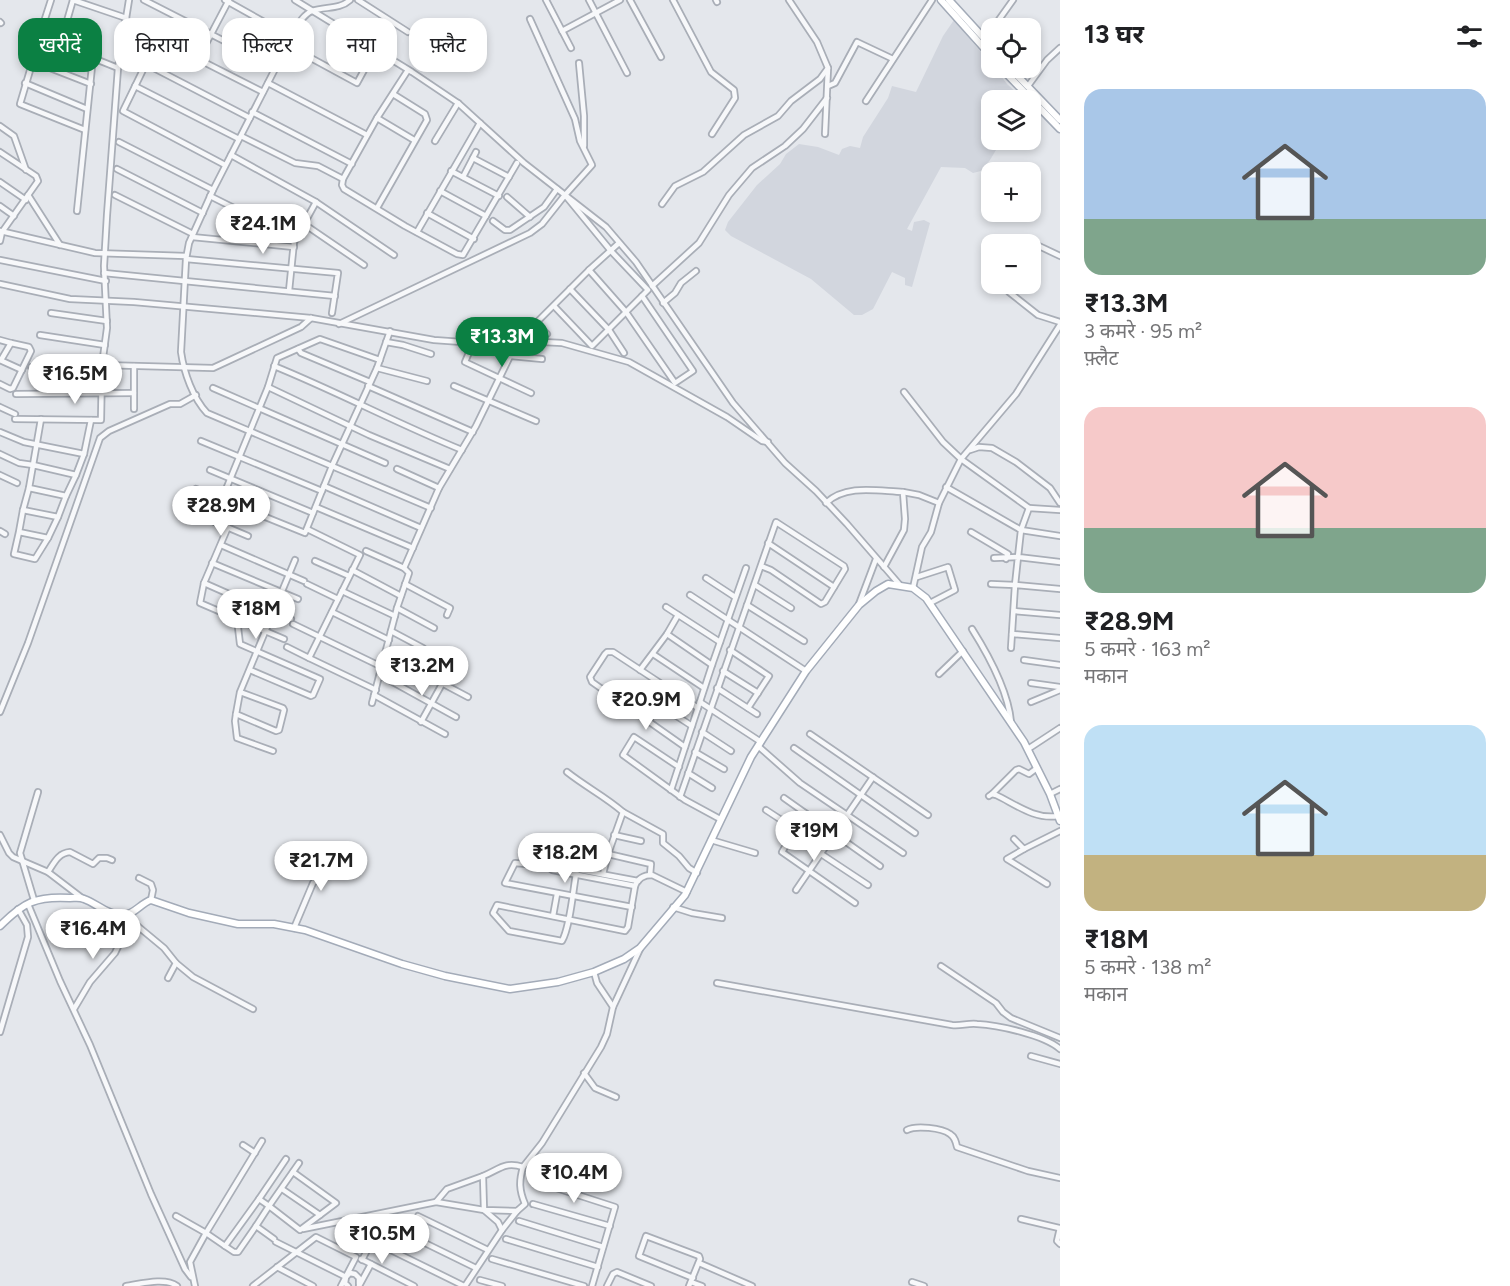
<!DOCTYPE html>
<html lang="hi">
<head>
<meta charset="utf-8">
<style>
	:root { --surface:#fff; --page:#f2f2f2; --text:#202124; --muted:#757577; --accent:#0b8043 }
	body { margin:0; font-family:Figtree,"Noto Sans Devanagari",sans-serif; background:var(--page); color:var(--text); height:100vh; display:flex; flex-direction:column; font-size:22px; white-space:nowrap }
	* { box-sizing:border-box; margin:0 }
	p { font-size:20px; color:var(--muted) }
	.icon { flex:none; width:33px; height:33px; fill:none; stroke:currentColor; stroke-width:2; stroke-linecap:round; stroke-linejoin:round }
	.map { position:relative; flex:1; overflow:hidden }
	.panel { display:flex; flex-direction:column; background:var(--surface); width:450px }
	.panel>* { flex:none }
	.top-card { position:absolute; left:18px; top:18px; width:570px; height:54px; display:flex; gap:12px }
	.controls { position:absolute; left:981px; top:18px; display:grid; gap:12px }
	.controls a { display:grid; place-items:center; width:60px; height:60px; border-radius:12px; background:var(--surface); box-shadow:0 3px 9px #0003; font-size:30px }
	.price { position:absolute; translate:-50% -51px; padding:0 14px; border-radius:21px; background:#fff; color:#222; font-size:20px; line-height:39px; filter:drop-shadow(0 2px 3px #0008) }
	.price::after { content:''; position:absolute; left:50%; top:36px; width:18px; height:14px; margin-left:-9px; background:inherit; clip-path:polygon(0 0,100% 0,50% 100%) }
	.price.current { background:var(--accent); color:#fff }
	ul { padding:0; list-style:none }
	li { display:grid; align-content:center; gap:12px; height:318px; padding:0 24px }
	li span { display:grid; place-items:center; height:186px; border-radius:18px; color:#555 }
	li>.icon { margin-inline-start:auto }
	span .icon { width:108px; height:108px; fill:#fffc; stroke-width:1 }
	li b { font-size:26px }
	h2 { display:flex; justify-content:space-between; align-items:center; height:72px; padding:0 24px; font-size:26px }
	.tag { padding:0 21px; border-radius:18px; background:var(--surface); box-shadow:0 3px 9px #0003; font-size:21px; line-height:54px }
	.tag.current { background:var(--accent); color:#fff }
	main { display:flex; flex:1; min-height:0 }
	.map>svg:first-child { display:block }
</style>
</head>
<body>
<main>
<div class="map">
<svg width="1060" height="1286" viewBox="0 0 1060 1286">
	<rect width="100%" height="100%" fill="#e4e7ec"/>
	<!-- built -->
	<polygon fill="#d2d6de" points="954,20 991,64 992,68 995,68 1007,84 1019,95 1021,100 992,100 992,140 1002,140 990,160 981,171 973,173 965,168 941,167 907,229 912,231 914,222 924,220 930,223 912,287 905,285 905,278 892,272 873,309 862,315 854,315 811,279 731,236 725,230 728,222 757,185 780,164 786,154 799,144 818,147 839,155 842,149 850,146 860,148 863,137 888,98 892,86 916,92 943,36"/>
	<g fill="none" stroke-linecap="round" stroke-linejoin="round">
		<!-- minor casing -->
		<g stroke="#a9aeb7" stroke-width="8">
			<g id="minor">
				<polyline points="73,0 126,18"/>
				<polyline points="144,0 275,67"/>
				<polyline points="225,0 291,37"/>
				<polyline points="295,0 412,72 458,103 524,163 606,227 636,262 733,403 785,463 816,491 847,524 899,584"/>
				<path d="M350,0C339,10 325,6 312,11C304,14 299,23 295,30L213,190L189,243L186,259L181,352C184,373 193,398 207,413L431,508"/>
				<polyline points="358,0 408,32"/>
				<polyline points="546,0 571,48"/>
				<polyline points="589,0 627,73"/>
				<polyline points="630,0 661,57"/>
				<polyline points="673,0 711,72 734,90 735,98 712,134"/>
				<polyline points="716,0 717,2"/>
				<polyline points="530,19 575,119 580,141 592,165 565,195"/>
				<polyline points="0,22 1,23"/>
				<polyline points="125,22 263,92"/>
				<polyline points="993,28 1013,0"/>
				<circle cx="40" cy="35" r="4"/>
				<polyline points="41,31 51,0"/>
				<polyline points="562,31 620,0"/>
				<polyline points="43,38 118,68"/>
				<polyline points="158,39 123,111 225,165"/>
				<polyline points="39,40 20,104 85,130"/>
				<polyline points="60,45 73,0"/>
				<polyline points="287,45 357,83 375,50"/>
				<polyline points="198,59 229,0"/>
				<polyline points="32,61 91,84"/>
				<polyline points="579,63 584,116 584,146"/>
				<polyline points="146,64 250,118"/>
				<polyline points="408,70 377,118 343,179 342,185 344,189 405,226 457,254 463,255 517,163"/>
				<polyline points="25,83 87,109"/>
				<polyline points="268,83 367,135"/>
				<polyline points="135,86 239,139"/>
				<polyline points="828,86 835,83 857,42 893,59"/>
				<polyline points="1028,86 1047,60 1060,48"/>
				<polyline points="866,101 932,0"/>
				<polyline points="252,112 352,164"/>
				<polyline points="377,118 414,140"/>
				<polyline points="0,126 14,136 26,170"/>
				<polyline points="825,134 828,68"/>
				<polyline points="241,136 295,163 318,166 343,179"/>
				<polyline points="435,141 458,103"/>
				<polyline points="119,142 213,190"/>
				<polyline points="0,152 36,176 38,181 2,232 0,241"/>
				<polyline points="231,155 316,202 394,255"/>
				<polyline points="473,158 509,177"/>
				<polyline points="117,169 203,213"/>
				<polyline points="451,171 499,196"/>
				<polyline points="463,177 476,152"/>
				<polyline points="0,182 26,200"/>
				<polyline points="440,191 486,216"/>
				<polyline points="28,195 60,245"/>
				<polyline points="115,195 193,234"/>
				<polyline points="210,196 296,239"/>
				<polyline points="507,197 530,217"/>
				<polyline points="662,204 675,186 703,172 744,135 778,116 791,101 820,79 828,68 817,42 789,0"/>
				<polyline points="0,206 14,216"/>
				<polyline points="377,208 427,120 425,114 393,94"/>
				<polyline points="77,211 93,57"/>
				<polyline points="427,213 474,239"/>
				<polyline points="493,221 505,230 510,230 544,207 557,189"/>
				<polyline points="304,224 364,265"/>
				<polyline points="0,231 95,253 186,256"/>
				<polyline points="417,232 480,123"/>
				<polyline points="192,237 294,247"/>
				<polyline points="1039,246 1060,256"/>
				<polyline points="186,259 338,273 332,313"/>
				<polyline points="0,260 106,281"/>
				<polyline points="589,270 626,312 675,383 693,371 642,296"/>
				<polyline points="104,273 335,296"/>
				<polyline points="0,284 70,299 134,302 311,318 434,340 476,343 524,341 562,343 629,362 727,417 762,441 768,442"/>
				<polyline points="652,286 699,243 729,195 752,168 785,146 803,129 827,98"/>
				<polyline points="570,289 609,330 624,353"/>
				<polyline points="289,291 294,242 316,202"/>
				<polyline points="1009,292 1038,315 1060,322"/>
				<polyline points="663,303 675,293 681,283 696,271"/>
				<polyline points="51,313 107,321"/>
				<polyline points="339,324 530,233 542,224 565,195 611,251 648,290 592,346 554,306"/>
				<polyline points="537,324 547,334"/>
				<polyline points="40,335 105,345"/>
				<polyline points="0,340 11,343 1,360"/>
				<polyline points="386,342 403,345 431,354"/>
				<polyline points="473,343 465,362 531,393"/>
				<polyline points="298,349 301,353 370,382"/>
				<polyline points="511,356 542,359"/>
				<polyline points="0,360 22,370"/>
				<path d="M274,366C338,392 398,424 462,450"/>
				<polyline points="31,367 102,365 213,368 301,327 311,318"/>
				<polyline points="377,368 427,381"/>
				<polyline points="0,384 10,389 13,388 31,351 29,347 11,343"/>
				<polyline points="368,386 473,432"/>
				<polyline points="454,386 536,421"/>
				<polyline points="268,387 369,435 450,469"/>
				<polyline points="213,388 385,463"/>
				<polyline points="904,392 943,442 961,459 1029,508"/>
				<polyline points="16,394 134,393"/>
				<polyline points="0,407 15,414"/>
				<polyline points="134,409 134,366"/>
				<polyline points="15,419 101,420 102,365 107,328 104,266 107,215 118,68 129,0"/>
				<polyline points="0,432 24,442 84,454 91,420"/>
				<polyline points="201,441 322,491"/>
				<polyline points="970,450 979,447 992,448 1016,462 1050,488 1060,503"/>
				<polyline points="0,454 19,463 33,465 41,419"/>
				<polyline points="397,469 439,488"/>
				<polyline points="210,470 313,513"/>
				<polyline points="0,475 17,483"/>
				<polyline points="324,486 421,528"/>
				<polyline points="946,487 1021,530 1018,557 1060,562"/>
				<polyline points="196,489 305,533 332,466 377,368 390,331"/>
				<polyline points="903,492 919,495 939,503"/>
				<polyline points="66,496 76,475"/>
				<polyline points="222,499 268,387 277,358 320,339 380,360"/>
				<path d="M826,503C846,484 877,491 903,492L905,519L904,530L884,567"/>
				<polyline points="316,507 413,548"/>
				<polyline points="23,510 29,488"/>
				<polyline points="1060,510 1029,508 1021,530 1060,536"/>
				<polyline points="203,517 248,536"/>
				<polyline points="215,522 224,500"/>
				<polyline points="307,529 360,555 309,658 376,690"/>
				<polyline points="0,531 5,534"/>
				<polyline points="19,532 14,554 35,559 48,538 19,532 23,510 58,517 66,496 29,488 33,465 76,475 84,454"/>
				<polyline points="971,532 1008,554 1006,559"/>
				<polyline points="48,538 58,517"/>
				<polyline points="768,543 834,587"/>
				<polyline points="221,545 304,581"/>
				<polyline points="366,551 404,568 409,573 397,608 372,703"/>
				<polyline points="315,561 349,576"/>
				<polyline points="212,563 298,599"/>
				<polyline points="404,568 439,488 476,426 517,342 589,270 619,243"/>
				<polyline points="352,570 401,596"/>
				<polyline points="917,577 948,567 955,590 930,603"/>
				<polyline points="706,578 735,597"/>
				<polyline points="204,583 238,598 231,616 237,619 240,644 320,679 313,695 311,696 250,670"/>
				<polyline points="307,584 338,599"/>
				<polyline points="405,584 450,608 447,615"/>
				<polyline points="991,584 1015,585 1018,557 994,558"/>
				<polyline points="755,585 791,608"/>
				<polyline points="913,588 922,547 931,532 939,503 961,459 1016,394 1060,325"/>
				<polyline points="342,591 395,616"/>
				<polyline points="690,595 806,671"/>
				<polyline points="238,598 291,619"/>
				<polyline points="859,604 876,559"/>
				<polyline points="747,605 804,641"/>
				<polyline points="666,607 720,642"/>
				<polyline points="397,608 434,628"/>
				<polyline points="1014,611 1060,615"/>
				<polyline points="221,612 200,603 204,583 228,527"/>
				<polyline points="332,612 389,640"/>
				<polyline points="237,619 284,639"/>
				<polyline points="293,624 382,667"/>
				<path d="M972,629C989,656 1008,690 1011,722"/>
				<polyline points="391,631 423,648"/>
				<polyline points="667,634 712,665"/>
				<polyline points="1012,634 1060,638"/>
				<polyline points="287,647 309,658"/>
				<polyline points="1011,648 1015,585 1060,589"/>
				<polyline points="730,650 769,676 748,708"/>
				<polyline points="385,653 468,697"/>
				<polyline points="653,654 704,688"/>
				<polyline points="1024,660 1060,665"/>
				<polyline points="640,670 667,634 678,615"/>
				<polyline points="723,671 758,693"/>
				<polyline points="939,674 963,651"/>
				<polyline points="380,675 456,717"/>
				<polyline points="1031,683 1060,687"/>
				<polyline points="661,684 641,716 685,747"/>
				<polyline points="717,688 757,714"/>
				<polyline points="602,689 592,682 590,677 605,654 607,652 613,652 698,708"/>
				<polyline points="240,692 283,708 284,710 279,730 276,731 236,714 240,692 295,560"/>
				<polyline points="374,695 445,734"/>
				<polyline points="700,702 761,742"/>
				<polyline points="1031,702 1060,690"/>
				<polyline points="658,704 692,726"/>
				<polyline points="0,712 28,643 100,438 109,431 170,404 180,404 196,395"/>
				<polyline points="236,714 235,721 237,738 273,751"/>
				<polyline points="648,721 669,688"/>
				<polyline points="421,722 442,684"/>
				<polyline points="702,732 731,751"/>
				<polyline points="810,734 928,815"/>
				<polyline points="758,746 800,783 903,853"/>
				<polyline points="794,748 915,833"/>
				<polyline points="1028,749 1060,728"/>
				<polyline points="695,752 724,769"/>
				<polyline points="679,767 634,737 623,755 685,800 720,819"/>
				<path d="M567,772C586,787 606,797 623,812L608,854L651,864L650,875"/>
				<polyline points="688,773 712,788"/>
				<polyline points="671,790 712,665 746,568"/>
				<polyline points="992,794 1016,770 1019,769 1029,774 1037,768"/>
				<polyline points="1050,794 1060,789"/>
				<path d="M989,796L992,794L996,795C1015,804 1035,820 1058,816"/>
				<polyline points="680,797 776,522 844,566 845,569 825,602 821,604 771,570 761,566"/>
				<polyline points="784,798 880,866"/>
				<polyline points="766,810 795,829"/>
				<polyline points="623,812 663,834 663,843 679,856 689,868 697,873"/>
				<polyline points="805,813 782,852 855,903"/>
				<polyline points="791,834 868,885"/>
				<polyline points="0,835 9,853 13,857 48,872 82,898"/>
				<polyline points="614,835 641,841"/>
				<polyline points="1014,839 1024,849 1060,831"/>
				<polyline points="711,840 755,853"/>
				<polyline points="1024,849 1007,859 1047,884"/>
				<polyline points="545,866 552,845 568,847"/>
				<polyline points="547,866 515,863 505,883 632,907"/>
				<path d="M577,869L576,874C573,891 570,927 562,941L509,931L493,913L497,905L625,931L628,927L635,886C638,878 644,875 652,875L687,892"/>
				<path d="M48,872C54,863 58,853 70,852L93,864L99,858H107L112,860"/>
				<polyline points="603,874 608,854"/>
				<polyline points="139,878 151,884 153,890 151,900"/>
				<polyline points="635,886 552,870 547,866 553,865 638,881"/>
				<polyline points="796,890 873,777"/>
				<polyline points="34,900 20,853 38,792"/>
				<polyline points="28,904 60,981 90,1045 151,1194 185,1269 191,1277"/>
				<polyline points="673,907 692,913 722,918"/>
				<polyline points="553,916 557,894"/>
				<polyline points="129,919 164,948 176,963 168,978"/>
				<polyline points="294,928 313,883 332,866 340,855"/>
				<polyline points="176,963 193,977 253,1009"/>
				<polyline points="941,966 996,1003 1003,1012 1011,1018 1060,1038"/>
				<path d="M717,983L952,1025C961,1026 968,1023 977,1024C998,1025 1044,1035 1060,1049"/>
				<polyline points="613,1007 640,949"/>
				<polyline points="74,1009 90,982 115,953 130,921"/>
				<polyline points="0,1032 28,937 27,925 18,909"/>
				<polyline points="1031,1056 1060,1064"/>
				<polyline points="584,1073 595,1088 616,1097"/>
				<path d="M907,1130C916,1125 942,1128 950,1134C955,1137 956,1142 957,1147L1028,1171L1060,1178"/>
				<polyline points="243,1145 255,1153"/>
				<polyline points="286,1159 259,1199 269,1206 299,1163"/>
				<path d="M483,1176L447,1189L436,1202L484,1210L517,1211L525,1204C519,1190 519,1181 523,1167"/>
				<polyline points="550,1186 615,1207 592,1286"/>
				<polyline points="282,1189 320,1215"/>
				<polyline points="259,1199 225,1246 206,1233 262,1141"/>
				<polyline points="533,1204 610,1226"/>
				<polyline points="176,1216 206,1233 190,1262 195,1286"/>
				<polyline points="418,1216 488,1250"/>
				<polyline points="1021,1219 1059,1228"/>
				<polyline points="519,1221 603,1247"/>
				<polyline points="344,1227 464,1286"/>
				<polyline points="1060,1228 1057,1241 1060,1244"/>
				<polyline points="303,1229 436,1202"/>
				<polyline points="502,1230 517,1211"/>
				<polyline points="274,1239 256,1226 269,1206 300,1230 336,1203 293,1172"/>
				<polyline points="506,1239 598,1267"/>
				<polyline points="276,1242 346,1277"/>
				<polyline points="225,1246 234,1252 238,1252 256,1226"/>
				<polyline points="492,1259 584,1286"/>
				<polyline points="362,1260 382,1222 476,1268"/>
				<polyline points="699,1263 752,1286"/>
				<polyline points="371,1264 414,1286"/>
				<polyline points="277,1267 313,1286"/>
				<polyline points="480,1280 502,1286"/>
				<polyline points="691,1282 702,1286"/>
				<polyline points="912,1282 924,1286"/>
				<path d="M126,1286C140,1284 165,1277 177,1286"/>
				<polyline points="253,1286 316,1237 356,1257 341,1286"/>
				<polyline points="348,1286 345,1283 346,1277 350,1273 355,1274 359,1278 359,1284"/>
				<polyline points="359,1286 371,1264 361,1259"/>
				<path d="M465,1286L502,1230L498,1222L484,1210L483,1176C499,1170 504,1161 523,1167L542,1143L601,1047L607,1034L613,1007L597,983L594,972"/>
				<polyline points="607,1286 613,1274 617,1272 651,1286"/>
				<polyline points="689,1286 700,1259 699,1256 646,1236 639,1256 693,1278"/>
			</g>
		</g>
		<!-- major casing -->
		<g stroke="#a3abb8" stroke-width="9">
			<g id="major">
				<polyline points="941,0 992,57"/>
				<polyline points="949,0 992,47"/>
				<polyline points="1001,68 1060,129"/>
				<polyline points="1010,68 1060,120"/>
				<path d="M0,926C24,902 36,896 70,898C75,898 80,897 84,899C96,903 109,916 123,915C134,915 141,903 151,900L189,913L238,924H274L305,930L402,964L445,976L510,989L558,982L594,972L624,959L640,948L685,895L751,757L806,671L859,605L876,591L888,584L913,588L926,598L1024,742L1050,794L1060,821"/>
			</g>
		</g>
		<!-- minor -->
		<use href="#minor" stroke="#f7f8fa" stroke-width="4.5"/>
		<!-- major -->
		<use href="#major" stroke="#fff" stroke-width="6"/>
	</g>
</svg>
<div class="controls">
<a><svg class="icon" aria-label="locate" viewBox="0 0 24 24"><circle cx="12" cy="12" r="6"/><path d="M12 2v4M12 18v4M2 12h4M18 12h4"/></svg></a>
<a><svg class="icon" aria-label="layers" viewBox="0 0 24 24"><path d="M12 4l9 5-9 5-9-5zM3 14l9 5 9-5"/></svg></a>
<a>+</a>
<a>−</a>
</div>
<b class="price" style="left:263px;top:255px">₹24.1M</b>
<b class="price current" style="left:502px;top:368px">₹13.3M</b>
<b class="price" style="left:75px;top:405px">₹16.5M</b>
<b class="price" style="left:221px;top:537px">₹28.9M</b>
<b class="price" style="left:256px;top:640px">₹18M</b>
<b class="price" style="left:422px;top:697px">₹13.2M</b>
<b class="price" style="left:646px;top:731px">₹20.9M</b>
<b class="price" style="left:814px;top:862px">₹19M</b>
<b class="price" style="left:565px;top:884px">₹18.2M</b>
<b class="price" style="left:321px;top:892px">₹21.7M</b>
<b class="price" style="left:93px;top:960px">₹16.4M</b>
<b class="price" style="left:574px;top:1204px">₹10.4M</b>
<b class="price" style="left:382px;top:1265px">₹10.5M</b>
<div class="top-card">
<a class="tag current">खरीदें</a>
<a class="tag">किराया</a>
<a class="tag">फ़िल्टर</a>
<a class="tag">नया</a>
<a class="tag">फ़्लैट</a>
</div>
</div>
<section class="panel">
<h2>13 घर<svg class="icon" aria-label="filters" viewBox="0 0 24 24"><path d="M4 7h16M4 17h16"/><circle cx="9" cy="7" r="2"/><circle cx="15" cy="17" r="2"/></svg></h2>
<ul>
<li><span style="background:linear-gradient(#a9c7e8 70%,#7fa58c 0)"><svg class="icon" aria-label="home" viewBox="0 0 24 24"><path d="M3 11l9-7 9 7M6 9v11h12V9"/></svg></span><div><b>₹13.3M</b><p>3 कमरे · 95 m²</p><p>फ़्लैट</p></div></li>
<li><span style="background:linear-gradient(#f6c9c9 65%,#7fa58c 0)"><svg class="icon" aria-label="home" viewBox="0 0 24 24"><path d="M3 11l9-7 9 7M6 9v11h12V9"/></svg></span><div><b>₹28.9M</b><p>5 कमरे · 163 m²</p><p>मकान</p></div></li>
<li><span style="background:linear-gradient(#bfe0f5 70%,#c2b280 0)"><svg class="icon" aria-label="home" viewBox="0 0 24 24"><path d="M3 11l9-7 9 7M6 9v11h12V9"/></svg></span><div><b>₹18M</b><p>5 कमरे · 138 m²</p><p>मकान</p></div></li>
</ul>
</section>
</main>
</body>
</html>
